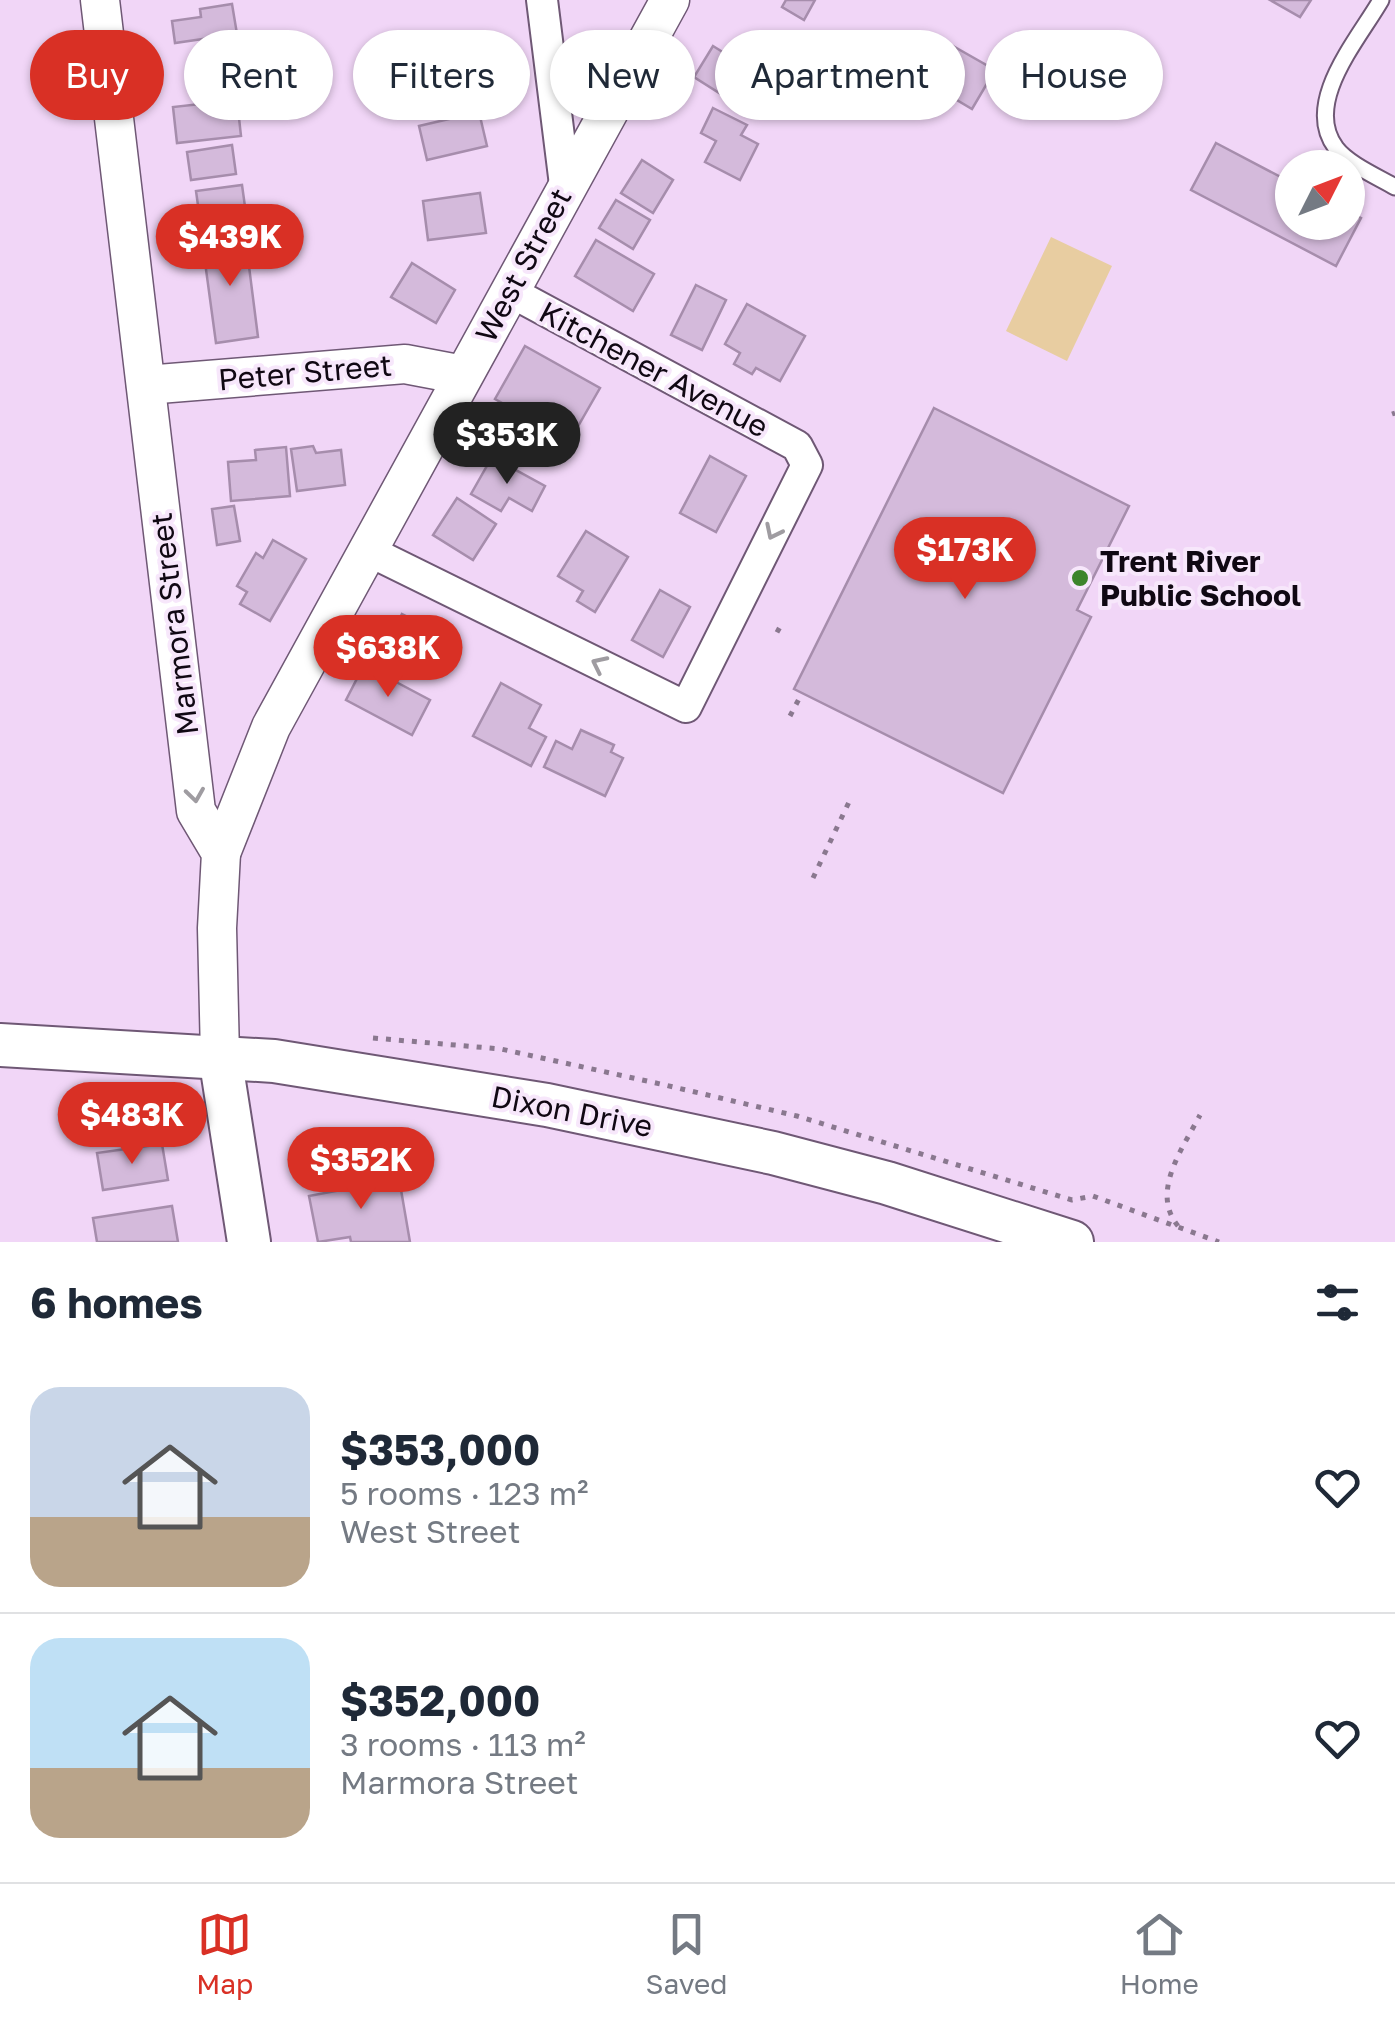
<!DOCTYPE html>
<html lang="en">
<head>
<meta charset="utf-8">
<style>
	:root { --surface:#fff; --page:#f2f2f3; --text:#1f2937; --muted:#747a83; --line:#e0e1e3; --accent:#d93025 }
	body { margin:0; font-family:"Golos Text",sans-serif; background:var(--page); color:var(--text); height:100vh; display:flex; flex-direction:column; font-size:38px; white-space:nowrap }
	* { box-sizing:border-box; margin:0 }
	p { font-size:32px; color:var(--muted) }
	.icon { flex:none; width:55px; height:55px; fill:none; stroke:currentColor; stroke-width:2; stroke-linecap:round; stroke-linejoin:round }
	.map { position:relative; height:1242px; overflow:hidden }
	.panel { display:flex; flex-direction:column; background:var(--surface); flex:1 }
	.panel>* { flex:none }
	.hud { position:absolute; left:30px; top:30px; width:1335px; height:90px; display:flex; gap:20px }
	.needle { width:65px; rotate:48deg }
	.fabs { position:absolute; left:1275px; top:150px; display:grid; gap:20px }
	.fabs a { display:grid; place-items:center; width:90px; height:90px; border-radius:50%; background:var(--surface); box-shadow:0 2px 8px #0004; font-size:50px }
	.price { position:absolute; translate:-50% -85px; padding:0 22px; border-radius:35px; background:var(--accent); color:#fff; font-size:32px; line-height:65px; filter:drop-shadow(0 2px 5px #0008) }
	.price::after { content:''; position:absolute; left:50%; top:60px; width:30px; height:22px; margin-left:-15px; background:inherit; clip-path:polygon(0 0,100% 0,50% 100%) }
	.price.active { background:#222; color:#fff }
	ul { padding:0; list-style:none }
	li { display:flex; align-items:center; gap:30px; height:250px; padding:0 30px }
	li+li { border-top:2px solid var(--line) }
	li span { display:grid; place-items:center; flex:none; width:280px; height:200px; border-radius:30px; color:#555 }
	li>.icon { margin-inline-start:auto }
	span .icon { width:120px; height:120px; fill:#fffc; stroke-width:1 }
	li b { font-size:42px }
	h2 { display:flex; justify-content:space-between; align-items:center; height:120px; padding:0 30px; font-size:42px }
	.chip { padding:0 35px; border-radius:45px; background:var(--surface); box-shadow:0 2px 8px #0004; font-size:35px; line-height:90px }
	.chip.active { background:var(--accent); color:#fff }
	.dock { display:flex; justify-content:space-around; align-items:center; height:140px; border-top:2px solid var(--line); background:var(--surface); font-size:28px; color:var(--muted) }
	.dock a { display:grid; justify-items:center; gap:5px }
	.dock .active { color:var(--accent) }
	.map>svg:first-child { display:block }
</style>
</head>
<body>
<div class="map">
<svg width="1395" height="1242" viewBox="0 0 1395 1242">
	<rect width="100%" height="100%" fill="#f1d6f7"/>
	<!-- green -->
	<polygon fill="#e8cda1" points="1051,237 1112,266 1067,361 1006,331"/>
	<!-- building -->
	<g fill="#d4badb" stroke="#a68dac" stroke-width="2.5">
		<polygon points="786,0 815,0 804,20 782,7"/>
		<polygon points="1270,0 1311,0 1300,17"/>
		<polygon points="232,4 237,34 175,43 172,21 201,17 200,9"/>
		<polygon points="713,46 766,79 746,110 694,77"/>
		<polygon points="953,46 995,70 972,109 930,84"/>
		<polygon points="256,57 260,89 197,96 194,65"/>
		<polygon points="473,68 479,106 416,116 412,94 434,91 431,75"/>
		<polygon points="237,100 241,136 177,143 173,107"/>
		<polygon points="713,108 747,125 741,135 758,144 740,180 705,162 716,141 701,133"/>
		<polygon points="479,112 487,146 427,160 419,126"/>
		<polygon points="1216,143 1292,183 1292,222 1348,222 1348,211 1361,218 1336,266 1191,190"/>
		<polygon points="232,145 236,174 191,180 187,152"/>
		<polygon points="642,160 673,180 653,213 621,193"/>
		<polygon points="242,185 247,221 201,227 196,191"/>
		<polygon points="480,193 486,233 428,240 423,201"/>
		<polygon points="616,200 650,220 633,249 599,228"/>
		<polygon points="245,235 258,337 216,343 202,240"/>
		<polygon points="596,240 654,274 633,311 575,276"/>
		<polygon points="412,263 455,290 436,323 391,297"/>
		<polygon points="696,285 726,300 702,350 671,335"/>
		<polygon points="747,304 805,336 780,381 756,368 752,374 734,364 740,353 725,344"/>
		<polygon points="525,346 600,388 577,428 567,422 559,435 495,399"/>
		<polygon points="934,408 1129,506 1077,610 1091,617 1003,793 794,689"/>
		<polygon points="313,446 316,453 341,450 345,485 297,491 291,449"/>
		<polygon points="286,447 290,496 231,501 228,462 256,460 255,450"/>
		<polygon points="710,456 746,476 716,532 680,513"/>
		<polygon points="492,457 545,486 532,511 509,498 501,511 471,494"/>
		<polygon points="457,498 496,524 473,560 433,535"/>
		<polygon points="234,506 240,541 217,545 212,509"/>
		<polygon points="586,531 628,557 595,612 577,601 583,591 558,576"/>
		<polygon points="273,540 306,559 270,621 240,604 247,592 237,586 256,553 263,558"/>
		<polygon points="660,590 690,607 663,657 632,640"/>
		<polygon points="402,614 434,630 410,675 379,659"/>
		<polygon points="364,665 430,700 412,735 346,700"/>
		<polygon points="501,683 541,705 529,728 546,737 531,766 473,736"/>
		<polygon points="581,730 614,745 611,752 623,758 605,796 544,767 556,741 572,749"/>
		<polygon points="162,1144 168,1180 103,1190 97,1153"/>
		<polygon points="369,1172 372,1188 400,1184 410,1242 351,1242 350,1237 318,1242 309,1196 341,1190 339,1178"/>
		<polygon points="172,1206 178,1242 97,1242 93,1218"/>
	</g>
	<g fill="none" stroke-linecap="round" stroke-linejoin="round">
		<!-- service casing -->
		<g stroke="#6f5875" stroke-width="19">
			<path id="service" d="M1381,0C1358,40 1302,103 1336,148C1348,164 1378,177 1395,187"/>
		</g>
		<!-- minor casing -->
		<g stroke="#6f5875" stroke-width="34">
			<g id="minor">
				<polyline points="542,0 565,185"/>
				<polyline points="367,550 686,707 807,465 797,446 511,292"/>
			</g>
		</g>
		<!-- tertiary casing -->
		<g stroke="#6f5875" stroke-width="41">
			<g id="tertiary">
				<polyline points="100,0 196,811 221,853 217,928 220,1056"/>
				<polyline points="146,385 405,364 463,375"/>
				<polyline points="221,853 271,727 670,0"/>
			</g>
		</g>
		<!-- secondary casing -->
		<g stroke="#6f5875" stroke-width="46">
			<g id="secondary">
				<polyline points="0,1045 274,1061 547,1105 773,1153 887,1183 1072,1242"/>
				<polyline points="220,1056 249,1242"/>
			</g>
		</g>
		<!-- path -->
		<g stroke="#8a788f" stroke-width="5" stroke-dasharray="5 8" stroke-linecap="butt">
			<polyline points="1392,414 1395,413"/>
			<polyline points="776,629 787,635"/>
			<polyline points="790,716 802,693"/>
			<polyline points="813,878 849,802"/>
			<polyline points="373,1038 501,1049 665,1085 797,1116 1072,1200 1093,1196 1219,1242"/>
			<path d="M1178,1226C1150,1192 1183,1148 1200,1115"/>
		</g>
		<!-- service -->
		<use href="#service" stroke="#fff" stroke-width="15"/>
		<!-- minor -->
		<use href="#minor" stroke="#fff" stroke-width="30"/>
		<!-- tertiary -->
		<use href="#tertiary" stroke="#fff" stroke-width="38"/>
		<!-- secondary -->
		<use href="#secondary" stroke="#fff" stroke-width="42"/>
	</g>
	<!-- one-way arrows -->
	<defs><path id="oneway-chevron" d="M-2-3.5L2.5 0L-2 3.5" fill="none" stroke-width="1.6" stroke-linecap="round" stroke-linejoin="round" transform="scale(2.5)"/></defs>
	<g stroke="#9f9ca1">
		<use href="#oneway-chevron" transform="translate(773 532) rotate(116)"/>
		<use href="#oneway-chevron" transform="translate(599 664) rotate(-154)"/>
		<use href="#oneway-chevron" transform="translate(195 795) rotate(82)"/>
	</g>
	<!-- markers -->
	<circle fill="#3d852b" stroke="#f7e7fb" stroke-width="4" cx="1080" cy="578" r="10"/>
	<g text-anchor="middle" dominant-baseline="central" stroke-width="8" stroke-linejoin="round" paint-order="stroke">
		<!-- street labels -->
		<g font-size="30" fill="#100813" stroke="#f7e7fb">
			<text transform="translate(523 265) rotate(-62)">West Street</text>
			<text transform="translate(654 369) rotate(28)">Kitchener Avenue</text>
			<text transform="translate(305 372) rotate(-5)">Peter Street</text>
			<text transform="translate(174 624) rotate(-97)">Marmora Street</text>
			<text transform="translate(572 1111) rotate(11)">Dixon Drive</text>
		</g>
		<!-- poi labels -->
		<g font-size="30" font-weight="bold" fill="#100813" stroke="#f7e7fb" text-anchor="start">
			<text x="1100" y="561">Trent River<tspan x="1100" dy="34">Public School</tspan></text>
		</g>
	</g>
</svg>
<div class="fabs">
<a><svg class="needle" viewBox="-14 -14 28 28"><path d="M0-13l5 13h-10z" fill="#e53935"/><path d="M0 13l5-13h-10z" fill="#747a83"/></svg></a>
</div>
<b class="price" style="left:230px;top:289px">$439K</b>
<b class="price active" style="left:507px;top:487px">$353K</b>
<b class="price" style="left:965px;top:602px">$173K</b>
<b class="price" style="left:388px;top:700px">$638K</b>
<b class="price" style="left:132px;top:1167px">$483K</b>
<b class="price" style="left:361px;top:1212px">$352K</b>
<div class="hud">
<a class="chip active">Buy</a>
<a class="chip">Rent</a>
<a class="chip">Filters</a>
<a class="chip">New</a>
<a class="chip">Apartment</a>
<a class="chip">House</a>
</div>
</div>
<section class="panel">
<h2>6 homes<svg class="icon" aria-label="filters" viewBox="0 0 24 24"><path d="M4 7h16M4 17h16"/><circle cx="9" cy="7" r="2"/><circle cx="15" cy="17" r="2"/></svg></h2>
<ul>
<li><span style="background:linear-gradient(#c9d6e8 65%,#b9a48a 0)"><svg class="icon" aria-label="home" viewBox="0 0 24 24"><path d="M3 11l9-7 9 7M6 9v11h12V9"/></svg></span><div><b>$353,000</b><p>5 rooms · 123 m²</p><p>West Street</p></div><svg class="icon" aria-label="heart" viewBox="0 0 24 24"><path d="M12 20l-8-8c-3-5 5-10 8-4 3-6 11-1 8 4z"/></svg></li>
<li><span style="background:linear-gradient(#bfe0f5 65%,#b9a48a 0)"><svg class="icon" aria-label="home" viewBox="0 0 24 24"><path d="M3 11l9-7 9 7M6 9v11h12V9"/></svg></span><div><b>$352,000</b><p>3 rooms · 113 m²</p><p>Marmora Street</p></div><svg class="icon" aria-label="heart" viewBox="0 0 24 24"><path d="M12 20l-8-8c-3-5 5-10 8-4 3-6 11-1 8 4z"/></svg></li>
</ul>
</section>
<nav class="dock">
<a class="active"><svg class="icon" aria-label="map" viewBox="0 0 24 24"><path d="M3 6l6-2 6 2 6-2v14l-6 2-6-2-6 2zM9 4v14M15 6v14"/></svg>Map</a>
<a><svg class="icon" aria-label="saved" viewBox="0 0 24 24"><path d="M7 4h10v16l-5-4-5 4z"/></svg>Saved</a>
<a><svg class="icon" aria-label="home" viewBox="0 0 24 24"><path d="M3 11l9-7 9 7M6 9v11h12V9"/></svg>Home</a>
</nav>
</body>
</html>
